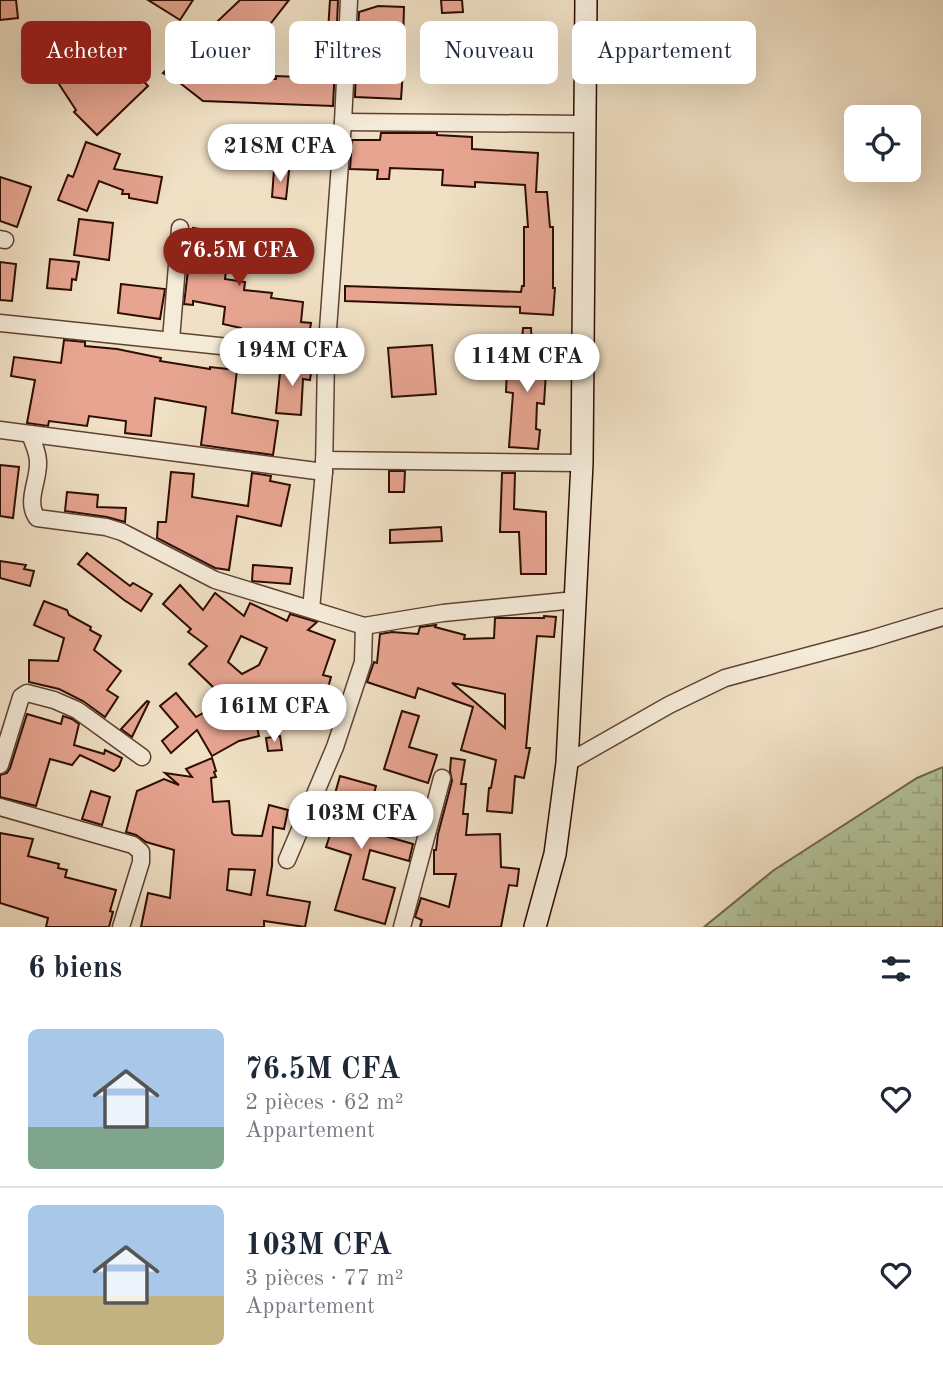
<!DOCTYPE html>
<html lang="fr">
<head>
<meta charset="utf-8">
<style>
	:root { --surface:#fff; --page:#f2f2f3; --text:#1f2937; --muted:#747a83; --line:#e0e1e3; --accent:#8f2418 }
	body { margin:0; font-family:"Old Standard TT",serif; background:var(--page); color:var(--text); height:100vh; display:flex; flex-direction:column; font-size:26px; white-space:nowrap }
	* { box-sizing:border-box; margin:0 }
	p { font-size:23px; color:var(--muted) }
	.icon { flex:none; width:38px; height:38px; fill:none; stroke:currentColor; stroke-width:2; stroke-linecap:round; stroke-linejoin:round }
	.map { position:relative; height:927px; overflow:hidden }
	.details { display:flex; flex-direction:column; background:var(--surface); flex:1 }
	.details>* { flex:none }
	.guide { position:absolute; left:21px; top:21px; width:901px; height:63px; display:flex; gap:14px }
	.buttons { position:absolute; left:844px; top:105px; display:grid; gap:14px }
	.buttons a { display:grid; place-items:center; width:77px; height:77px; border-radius:10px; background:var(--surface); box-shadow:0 7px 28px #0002; font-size:35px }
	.price { position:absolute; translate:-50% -60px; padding:0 16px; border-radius:24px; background:#fff; color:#222; font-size:23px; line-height:46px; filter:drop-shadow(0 2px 4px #0008) }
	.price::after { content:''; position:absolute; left:50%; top:42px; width:21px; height:16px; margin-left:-10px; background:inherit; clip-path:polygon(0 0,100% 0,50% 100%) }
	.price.on { background:var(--accent); color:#fff }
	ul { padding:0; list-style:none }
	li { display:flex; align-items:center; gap:21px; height:175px; padding:0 28px }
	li+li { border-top:2px solid var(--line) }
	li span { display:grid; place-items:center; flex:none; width:196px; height:140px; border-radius:10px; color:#555 }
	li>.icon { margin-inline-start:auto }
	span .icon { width:84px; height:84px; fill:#fffc; stroke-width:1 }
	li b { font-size:30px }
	h2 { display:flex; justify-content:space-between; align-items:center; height:84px; padding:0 28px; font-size:30px }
	.pill { padding:0 24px; border-radius:10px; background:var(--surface); box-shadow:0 7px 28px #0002; font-size:24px; line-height:63px }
	.pill.on { background:var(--accent); color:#fff }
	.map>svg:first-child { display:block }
</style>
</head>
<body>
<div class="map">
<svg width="943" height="927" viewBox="0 0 943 927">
	<defs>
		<pattern id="wetland-marsh" width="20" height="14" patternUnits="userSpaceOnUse" patternTransform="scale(1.75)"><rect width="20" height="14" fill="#b3c39a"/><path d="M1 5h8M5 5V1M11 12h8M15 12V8" fill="none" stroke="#9aa683"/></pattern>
	</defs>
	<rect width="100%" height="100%" fill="#f0e0c4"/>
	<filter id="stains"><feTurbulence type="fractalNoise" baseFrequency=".00286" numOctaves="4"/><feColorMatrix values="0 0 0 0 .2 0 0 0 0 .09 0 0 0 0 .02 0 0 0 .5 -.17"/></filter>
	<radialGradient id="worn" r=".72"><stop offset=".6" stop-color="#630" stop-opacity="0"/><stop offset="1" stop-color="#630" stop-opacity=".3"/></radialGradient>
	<!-- wetland -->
	<polygon fill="url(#wetland-marsh)" stroke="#70684e" stroke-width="2" points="943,767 943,927 704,927 774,870 917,778"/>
	<!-- building -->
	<g fill="#e7a591" stroke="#2e0d02" stroke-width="2" fill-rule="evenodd">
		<polygon points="0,0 16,0 18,18 0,20"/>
		<polygon points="148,0 193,0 180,20"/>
		<polygon points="240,0 289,0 229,77 276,79 276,76 299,77 299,80 325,81 326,66 335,66 333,106 203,101 180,83 163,73"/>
		<polygon points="330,0 338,0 336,46 327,46"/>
		<polygon points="441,0 462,0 463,12 442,13"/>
		<polygon points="378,6 404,7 403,43 357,46 359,12"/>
		<polygon points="463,23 485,26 482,51 460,49"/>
		<polygon points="50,50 52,77 36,78 33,51"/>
		<polygon points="92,54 105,73 121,57 148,86 97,135 74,112 76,110 55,78"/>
		<polygon points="356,67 403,70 401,99 355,97"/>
		<polygon points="381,133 437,133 437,135 472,137 472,149 538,153 536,192 547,192 550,227 553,227 553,288 555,288 553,315 520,313 520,307 345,301 345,286 521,292 522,286 524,286 524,227 528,227 525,185 475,182 475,187 442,185 443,170 390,168 389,179 377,179 378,170 350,169 352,140 380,140"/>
		<polygon points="86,142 120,154 114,169 162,177 157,203 129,198 129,194 122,194 123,190 99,181 87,211 58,200 68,175 73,177"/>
		<polygon points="274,170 289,171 286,199 272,197"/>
		<polygon points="0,177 31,187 17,227 0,221"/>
		<polygon points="79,219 113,223 109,260 74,255"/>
		<polygon points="193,228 246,236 247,229 267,231 265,252 229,250 225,279 245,282 244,290 272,293 271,298 303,302 301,322 311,323 308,342 241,333 241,328 223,324 225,307 193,301 193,305 184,304"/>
		<polygon points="50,259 79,262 76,280 72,279 71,290 47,288"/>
		<polygon points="0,262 16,264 12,301 0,300"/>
		<polygon points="121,284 165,289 160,319 118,313"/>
		<polygon points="523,328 531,328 532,351 548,352 547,359 551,359 550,372 546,372 544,404 537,403 536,429 540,430 538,449 509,447 513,393 506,392 507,369 520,370"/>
		<polygon points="64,340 85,342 85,346 117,349 161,358 160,361 210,369 210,367 237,370 232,413 278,421 273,455 201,445 206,407 155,398 151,436 125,433 126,421 89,416 87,426 49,421 48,426 27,423 35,380 11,376 14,357 61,363"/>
		<polygon points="432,345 436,394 392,397 388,348"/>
		<polygon points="281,363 312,366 310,380 303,379 301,415 276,413"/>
		<polygon points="0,465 19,467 13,518 0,516"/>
		<polygon points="389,471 405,471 404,492 389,492"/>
		<polygon points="171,472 194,474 192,497 248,506 252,473 271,476 270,481 290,485 281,526 237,516 229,570 215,568 157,538 158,522 166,522"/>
		<polygon points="502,473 515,473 514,509 546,512 546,574 521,574 519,532 500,532"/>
		<polygon points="67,492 98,495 97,507 126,508 125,522 107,517 65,511"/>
		<polygon points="441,527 442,541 390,543 390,530"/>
		<polygon points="87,553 130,586 133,583 152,594 141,611 124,600 78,564"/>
		<polygon points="0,561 26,565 24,569 34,571 30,586 0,578"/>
		<polygon points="253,565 292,568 290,584 252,581"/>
		<path d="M180,585L203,610L215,593L244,616L250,603L287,621L290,614L317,622L308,630L335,640L323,675L331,677L326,695L300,688L293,708L273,701L254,712L259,736L239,741L212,756L197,730L171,753L162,741L178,727L160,706L176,693L196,717L222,702L212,686L189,664L207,646L188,632L191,629L163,604ZM241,636L267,648L259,665L242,674L228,662Z"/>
		<polygon points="44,601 67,610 69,615 91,627 90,630 101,636 94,650 121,671 107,690 118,697 105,717 83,701 59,689 29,682 29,660 58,661 64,638 34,625"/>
		<path d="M544,616L556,617L554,637L537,636L526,748H530L524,778L515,776L512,813L487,811L489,788H491L496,760L461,750L473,707L418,688L415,698L367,682L374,662L377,663L380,634L392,632L418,634L420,627L436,625L435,627L465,635L464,639L494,638L495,618H544ZM452,683L505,694V728L475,702Z"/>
		<polygon points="147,701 149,702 132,737 121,729"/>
		<polygon points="402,711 419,716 409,747 437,755 428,783 384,769"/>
		<polygon points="27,714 61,724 63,716 72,719 79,724 74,745 104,754 105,750 122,758 119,766 114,771 80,755 72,765 50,759 36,806 0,797 0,775 7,773 10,768"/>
		<polygon points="280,736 282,750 268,751 266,738"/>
		<path d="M212,758L216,771L214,772L216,777L211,778L213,802L229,801L232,833L234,835L262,836L269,805L288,810L284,829L273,827L272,866L267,895L310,902L305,927L264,921V927H141L148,893L170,898L174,850L146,842L136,835L126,832L137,791L164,779L179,785L165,773L192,777L186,769ZM229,869L255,870L251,895L227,890Z"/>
		<polygon points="451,758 465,760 461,784 466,784 463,814 468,814 466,835 500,834 501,867 519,869 517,886 509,885 501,927 420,927 422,920 415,917 421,898 449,907 456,874 434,874 434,850 436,850 438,834 452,781 450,771"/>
		<polygon points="340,776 376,786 364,830 413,844 409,861 370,850 363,879 395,888 385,924 335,910 351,855 326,847 336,817 329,815"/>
		<polygon points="91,791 110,797 102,825 82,819"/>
		<polygon points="0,833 33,839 28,856 59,864 58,868 67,870 65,877 116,890 110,911 113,912 109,927 46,927 48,918 0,903"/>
	</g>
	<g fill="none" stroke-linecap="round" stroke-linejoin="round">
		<!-- minor casing -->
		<g stroke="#5e4232" stroke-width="19">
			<g id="minor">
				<polyline points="343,122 584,124"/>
				<polyline points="0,239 5,240"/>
				<polyline points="0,323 326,357"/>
				<polyline points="171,340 180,228"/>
				<polyline points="0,430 324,472"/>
				<path d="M30,434C33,443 38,452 38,462C39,481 25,501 37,518L106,527L122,532L215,580L364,626L443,613L575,600"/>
				<polyline points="324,460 582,463"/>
				<polyline points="311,609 324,472 326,357 343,122 349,0"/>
				<polyline points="567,763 669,705 725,678 871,639 943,617"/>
				<polyline points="0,765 21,697 27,693 54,700 77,710 142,757"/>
				<polyline points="0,807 133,845 141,852 141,862 121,927"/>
				<polyline points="287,860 335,747 363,662 364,626"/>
				<polyline points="402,927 442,778"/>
			</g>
		</g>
		<!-- secondary casing -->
		<g stroke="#2e0d02" stroke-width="24">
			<polyline id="secondary" points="535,927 555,854 567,763 582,463 586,0"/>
		</g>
		<!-- minor -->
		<use href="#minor" stroke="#f5ebd9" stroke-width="16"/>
		<!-- secondary -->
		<use href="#secondary" stroke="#f5ebd9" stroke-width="21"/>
	</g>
	<rect width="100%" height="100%" filter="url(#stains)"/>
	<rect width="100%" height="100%" fill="url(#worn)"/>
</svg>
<div class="buttons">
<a><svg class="icon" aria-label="locate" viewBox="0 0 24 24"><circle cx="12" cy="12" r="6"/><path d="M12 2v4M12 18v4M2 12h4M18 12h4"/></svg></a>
</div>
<b class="price" style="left:280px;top:184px">218M CFA</b>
<b class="price on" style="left:239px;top:288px">76.5M CFA</b>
<b class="price" style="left:292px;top:388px">194M CFA</b>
<b class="price" style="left:527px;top:394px">114M CFA</b>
<b class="price" style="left:274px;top:744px">161M CFA</b>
<b class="price" style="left:361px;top:851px">103M CFA</b>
<div class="guide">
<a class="pill on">Acheter</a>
<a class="pill">Louer</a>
<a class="pill">Filtres</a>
<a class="pill">Nouveau</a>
<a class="pill">Appartement</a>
</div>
</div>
<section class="details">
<h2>6 biens<svg class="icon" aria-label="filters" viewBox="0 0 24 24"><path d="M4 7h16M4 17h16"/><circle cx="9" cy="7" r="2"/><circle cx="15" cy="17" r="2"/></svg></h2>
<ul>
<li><span style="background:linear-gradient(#a9c7e8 70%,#7fa58c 0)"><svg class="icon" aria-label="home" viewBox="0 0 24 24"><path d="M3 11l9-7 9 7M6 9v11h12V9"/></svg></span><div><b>76.5M CFA</b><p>2 pièces · 62 m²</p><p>Appartement</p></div><svg class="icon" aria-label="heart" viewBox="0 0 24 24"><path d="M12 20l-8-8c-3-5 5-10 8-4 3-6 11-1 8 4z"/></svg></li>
<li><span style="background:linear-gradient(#a9c7e8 65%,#c2b280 0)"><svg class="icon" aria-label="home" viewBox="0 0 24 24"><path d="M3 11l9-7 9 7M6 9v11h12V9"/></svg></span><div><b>103M CFA</b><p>3 pièces · 77 m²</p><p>Appartement</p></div><svg class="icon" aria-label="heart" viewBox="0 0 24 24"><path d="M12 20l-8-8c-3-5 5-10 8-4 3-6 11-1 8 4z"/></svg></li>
</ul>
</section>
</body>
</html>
